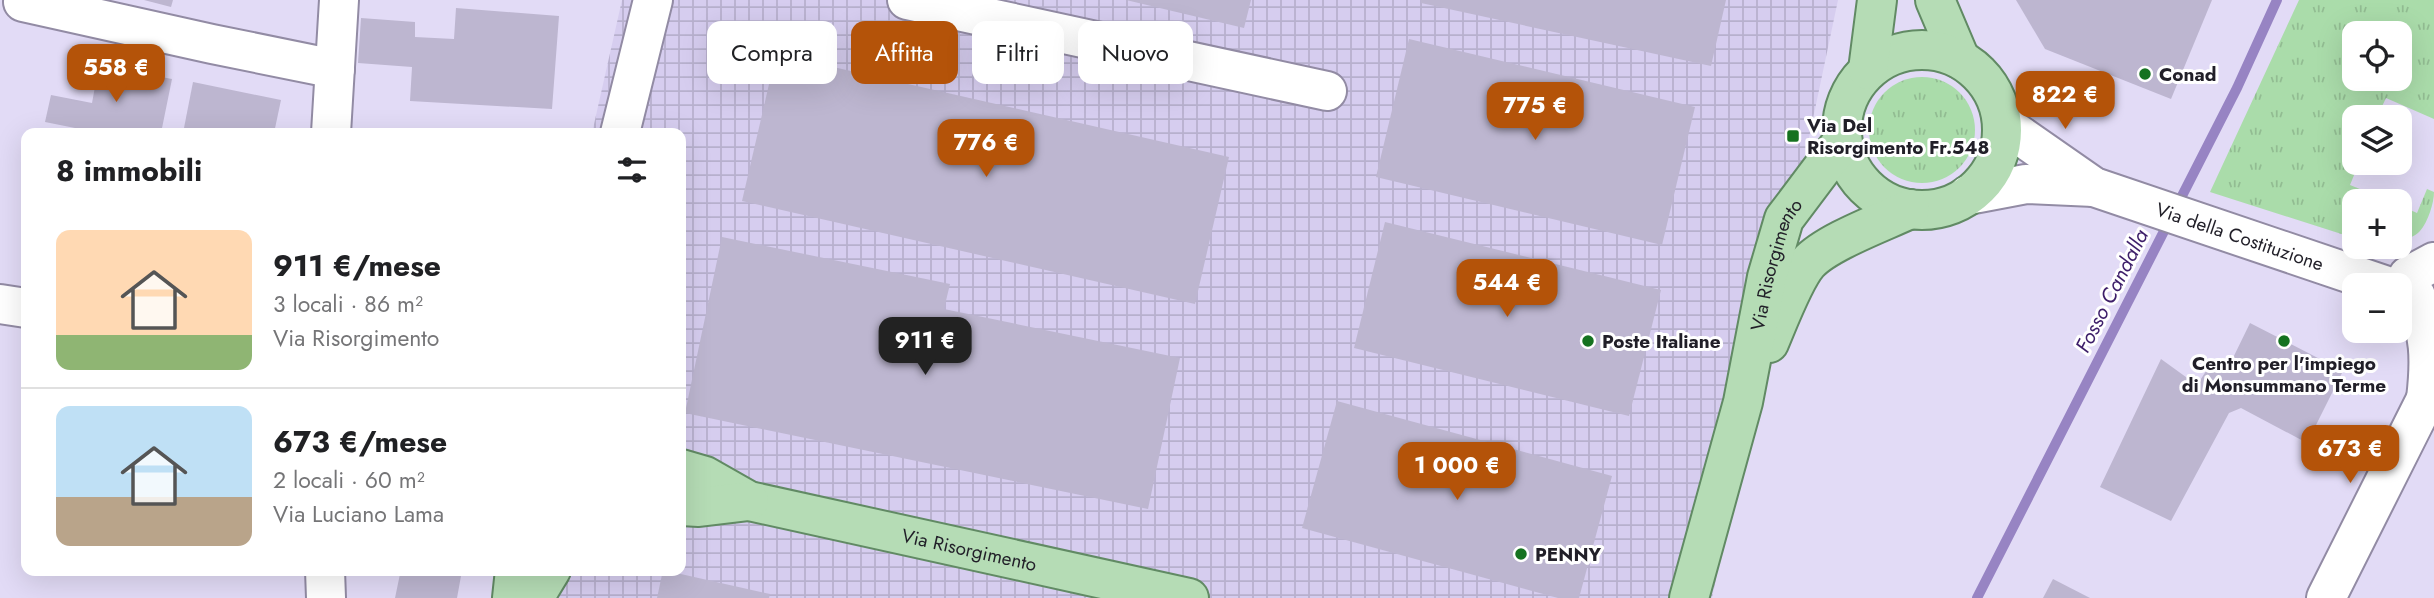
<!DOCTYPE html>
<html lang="it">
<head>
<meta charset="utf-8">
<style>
	:root { --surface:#fff; --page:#f6f6f6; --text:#202124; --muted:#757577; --line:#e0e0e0; --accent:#b45309 }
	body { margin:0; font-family:Jost,sans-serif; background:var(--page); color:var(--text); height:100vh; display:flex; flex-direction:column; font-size:26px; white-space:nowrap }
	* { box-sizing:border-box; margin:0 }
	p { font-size:23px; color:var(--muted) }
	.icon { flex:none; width:38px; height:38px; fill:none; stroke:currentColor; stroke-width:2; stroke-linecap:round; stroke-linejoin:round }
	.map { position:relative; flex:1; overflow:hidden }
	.details { position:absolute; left:21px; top:128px; width:665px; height:448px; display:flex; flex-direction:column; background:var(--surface); border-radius:14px; box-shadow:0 7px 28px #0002 }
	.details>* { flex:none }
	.top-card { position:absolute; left:707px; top:21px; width:665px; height:63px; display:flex; gap:14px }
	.fabs { position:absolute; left:2342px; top:21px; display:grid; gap:14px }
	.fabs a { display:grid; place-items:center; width:70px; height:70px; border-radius:14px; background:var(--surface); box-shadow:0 7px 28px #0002; font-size:35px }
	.price { position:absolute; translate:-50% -60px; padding:0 16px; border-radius:14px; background:var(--accent); color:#fff; font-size:23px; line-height:46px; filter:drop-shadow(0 2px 4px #0008) }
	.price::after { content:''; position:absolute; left:50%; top:42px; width:21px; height:16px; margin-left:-10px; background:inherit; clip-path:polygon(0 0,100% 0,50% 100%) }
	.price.active { background:#222; color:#fff }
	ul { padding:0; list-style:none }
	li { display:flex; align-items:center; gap:21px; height:175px; padding:0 35px }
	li+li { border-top:2px solid var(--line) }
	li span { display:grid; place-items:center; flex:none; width:196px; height:140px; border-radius:14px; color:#555 }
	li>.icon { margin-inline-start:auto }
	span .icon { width:84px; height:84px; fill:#fffc; stroke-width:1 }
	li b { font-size:30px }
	h2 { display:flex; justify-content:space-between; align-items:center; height:84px; padding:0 35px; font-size:30px }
	.pill { padding:0 24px; border-radius:14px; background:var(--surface); box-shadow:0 7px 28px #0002; font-size:24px; line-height:63px }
	.pill.active { background:var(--accent); color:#fff }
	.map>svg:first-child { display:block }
</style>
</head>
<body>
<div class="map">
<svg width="2434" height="598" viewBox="0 0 2434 598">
	<defs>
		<pattern id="industrial-grid" width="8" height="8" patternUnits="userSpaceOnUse" patternTransform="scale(1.75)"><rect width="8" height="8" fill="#d6cdef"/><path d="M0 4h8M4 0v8" fill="none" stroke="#b7b0cd"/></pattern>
		<pattern id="grass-tufts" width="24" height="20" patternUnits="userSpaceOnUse" patternTransform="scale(1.75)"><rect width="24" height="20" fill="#aadcaa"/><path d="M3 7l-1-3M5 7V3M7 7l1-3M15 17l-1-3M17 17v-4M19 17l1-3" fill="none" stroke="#92bc92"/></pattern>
	</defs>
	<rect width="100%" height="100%" fill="#e2dbf6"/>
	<!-- industrial -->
	<polygon fill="url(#industrial-grid)" points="622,0 1838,0 1712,598 507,598 509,571 681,570 681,133 592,133"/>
	<!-- grass -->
	<g fill="url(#grass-tufts)" fill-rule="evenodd">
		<path d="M2299,0H2434V119L2386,98L2377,117H2354V130L2348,143L2354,156V163H2359L2350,185L2389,201H2354V238L2210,192ZM2354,33H2399V79H2354Z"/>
		<circle cx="1922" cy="130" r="53"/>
		<path d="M2427,189L2434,192C2434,203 2428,222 2420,231C2415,237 2406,239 2399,242V205L2417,213Z"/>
	</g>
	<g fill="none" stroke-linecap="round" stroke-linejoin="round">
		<!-- stream -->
		<polyline stroke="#9784c3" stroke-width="10" points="1977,598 2237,88 2277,0"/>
	</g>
	<!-- building -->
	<g fill="#bdb6d0">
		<polygon points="144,0 173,0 171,7"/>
		<polygon points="1126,0 1251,0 1244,28"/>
		<polygon points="1421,0 1726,0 1711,66 1421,3"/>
		<polygon points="2016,0 2212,0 2171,99 2045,49"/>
		<polygon points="456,8 559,16 552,109 410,101 412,67 358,63 361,18 415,22 415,37 454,39"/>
		<polygon points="1409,39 1695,107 1662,245 1376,177"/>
		<polygon points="776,54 1229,157 1195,304 742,201"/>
		<polygon points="99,65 172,79 161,133 100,133 45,122 51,95 92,103"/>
		<polygon points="193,82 281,100 274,133 183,133"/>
		<polygon points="1385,222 1661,290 1629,416 1354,348"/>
		<polygon points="722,237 950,284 944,309 1180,358 1148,509 685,413"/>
		<polygon points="2250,323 2343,371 2307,443 2241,408 2229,413 2171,521 2100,487 2161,359 2197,385 2212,362 2231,362"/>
		<polygon points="1337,401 1612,476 1579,598 1558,598 1302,528"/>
		<polygon points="391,570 452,570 451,574 461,576 457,598 395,598 400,574"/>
		<polygon points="663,570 770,594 769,598 657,598"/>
		<polygon points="2053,579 2090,598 2043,598"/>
	</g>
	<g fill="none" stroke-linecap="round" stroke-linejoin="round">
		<!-- minor casing -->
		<g stroke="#928ba4" stroke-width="42">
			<g id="minor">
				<polyline points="907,0 1327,91"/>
				<polyline points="23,2 212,44 335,69"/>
				<path id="s1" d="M2002,123L2094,187L2384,285"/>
				<polyline points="331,133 339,0"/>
				<polyline points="620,133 653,0"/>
				<polyline points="1968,195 2026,184 2094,187"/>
				<polyline points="2408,276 2434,262"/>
				<path d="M2416,296C2429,337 2431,356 2426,399"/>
				<polyline points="0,304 26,308"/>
				<polyline points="325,570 326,598"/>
				<polyline points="2326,598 2426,399 2434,390"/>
			</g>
		</g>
		<!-- major casing -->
		<g stroke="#618a64" stroke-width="42">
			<g id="major">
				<polyline points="1935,0 1960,59"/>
				<circle cx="1922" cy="130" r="80"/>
				<polyline points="1868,70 1877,0"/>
				<path d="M1769,343C1778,322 1794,279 1808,263C1827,242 1883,222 1910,209"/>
				<path id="s2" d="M681,469L705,476L749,501L1189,598"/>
				<polyline points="681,506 699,507 749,501"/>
				<polyline points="512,598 515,570"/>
				<polyline points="534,598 551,570"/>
				<path id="s3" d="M1689,598L1743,402L1767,277L1784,219L1842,142"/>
			</g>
		</g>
		<!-- minor -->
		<use href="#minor" stroke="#fff" stroke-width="38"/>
		<!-- major -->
		<use href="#major" stroke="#b5dcb5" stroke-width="38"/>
	</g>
	<!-- markers -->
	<g fill="#157220" stroke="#fff" stroke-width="2.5">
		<circle cx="2145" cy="74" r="7"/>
		<rect x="1786" y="129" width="14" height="14" rx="3.5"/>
		<circle cx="1588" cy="341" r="7"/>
		<circle cx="2284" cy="341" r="7"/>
		<circle cx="1521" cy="554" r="7"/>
	</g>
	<g text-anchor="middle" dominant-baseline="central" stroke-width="6" stroke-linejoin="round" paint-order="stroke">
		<!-- poi labels -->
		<g font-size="19" font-weight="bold" fill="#211f28" stroke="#fff" text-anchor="start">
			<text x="2159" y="74">Conad</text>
			<text x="1807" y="125">Via Del<tspan x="1807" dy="22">Risorgimento Fr.548</tspan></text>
			<text x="1602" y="341">Poste Italiane</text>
			<text x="2284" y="363" text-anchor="middle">Centro per l'impiego<tspan x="2284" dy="22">di Monsummano Terme</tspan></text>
			<text x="1535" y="554">PENNY</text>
		</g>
		<!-- street labels -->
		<g font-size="19" fill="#211f28" stroke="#fff">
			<text stroke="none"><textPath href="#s1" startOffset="266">Via della Costituzione</textPath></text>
			<text stroke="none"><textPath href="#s3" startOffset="345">Via Risorgimento</textPath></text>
			<text stroke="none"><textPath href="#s2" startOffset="301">Via Risorgimento</textPath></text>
		</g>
		<!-- water labels -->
		<g font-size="21" font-style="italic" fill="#3d1e69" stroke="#fff">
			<text transform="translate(2112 291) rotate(-63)">Fosso Candalla</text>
		</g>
	</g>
</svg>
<div class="fabs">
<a><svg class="icon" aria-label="locate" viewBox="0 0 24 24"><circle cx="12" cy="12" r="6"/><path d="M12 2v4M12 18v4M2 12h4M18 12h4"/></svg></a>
<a><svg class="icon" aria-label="layers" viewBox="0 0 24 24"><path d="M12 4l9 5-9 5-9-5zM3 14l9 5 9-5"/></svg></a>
<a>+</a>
<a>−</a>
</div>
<b class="price" style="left:116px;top:104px">558 €</b>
<b class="price" style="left:2065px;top:131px">822 €</b>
<b class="price" style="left:1535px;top:142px">775 €</b>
<b class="price" style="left:986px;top:179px">776 €</b>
<b class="price" style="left:1507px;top:319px">544 €</b>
<b class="price active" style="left:925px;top:377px">911 €</b>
<b class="price" style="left:2350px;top:485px">673 €</b>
<b class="price" style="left:1457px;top:502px">1 000 €</b>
<div class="top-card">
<a class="pill">Compra</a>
<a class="pill active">Affitta</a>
<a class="pill">Filtri</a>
<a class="pill">Nuovo</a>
</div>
<section class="details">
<h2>8 immobili<svg class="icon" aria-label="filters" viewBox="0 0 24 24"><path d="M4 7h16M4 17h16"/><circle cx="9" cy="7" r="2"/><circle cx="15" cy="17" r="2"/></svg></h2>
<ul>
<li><span style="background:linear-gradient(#ffd9b3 75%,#8fb573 0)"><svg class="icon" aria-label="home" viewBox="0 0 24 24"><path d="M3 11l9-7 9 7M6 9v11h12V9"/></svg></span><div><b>911 €/mese</b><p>3 locali · 86 m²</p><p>Via Risorgimento</p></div></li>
<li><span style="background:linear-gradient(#bfe0f5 65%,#b9a48a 0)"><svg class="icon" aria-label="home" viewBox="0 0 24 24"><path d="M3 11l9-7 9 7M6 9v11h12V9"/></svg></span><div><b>673 €/mese</b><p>2 locali · 60 m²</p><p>Via Luciano Lama</p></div></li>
</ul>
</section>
</div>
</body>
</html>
